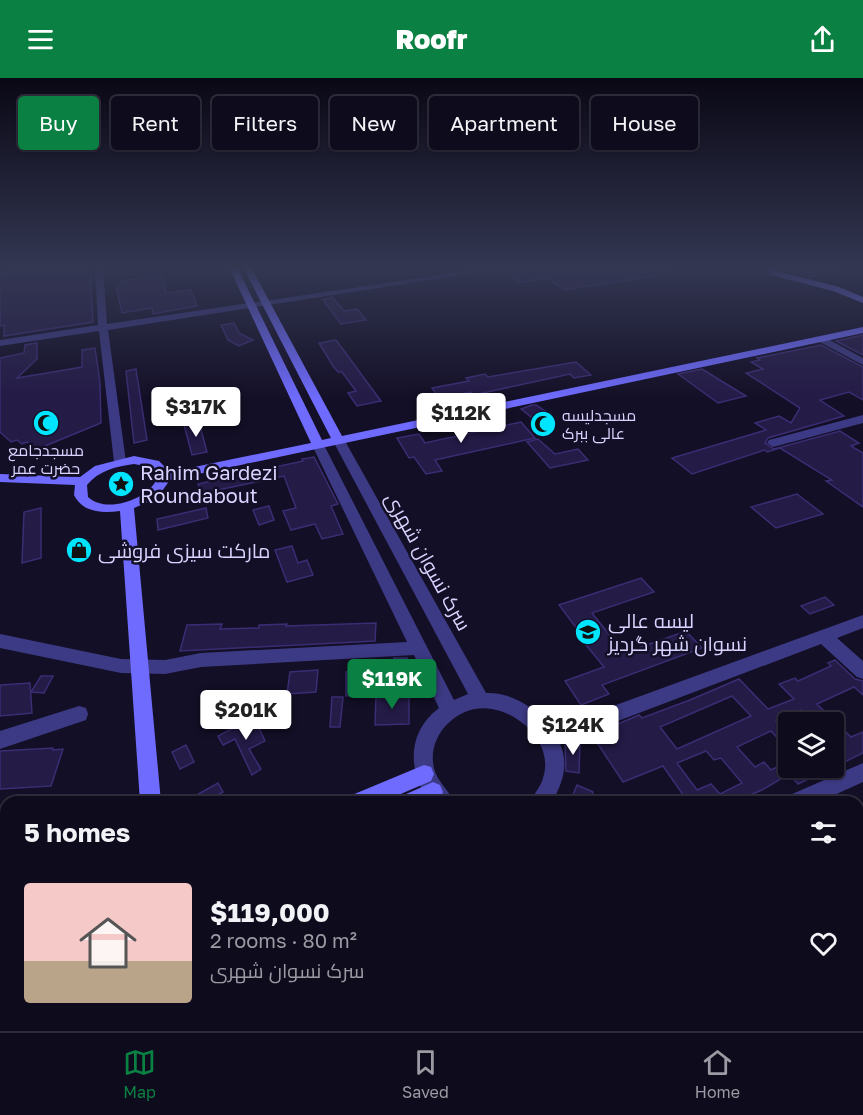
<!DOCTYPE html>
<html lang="en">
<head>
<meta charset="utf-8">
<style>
	:root { --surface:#0e0b1c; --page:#171425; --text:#f1f3f6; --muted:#9b9ba3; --line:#2e2b3b; --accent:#0b8043 }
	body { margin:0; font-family:"Golos Text",Cairo,sans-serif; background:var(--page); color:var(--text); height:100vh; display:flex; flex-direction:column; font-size:22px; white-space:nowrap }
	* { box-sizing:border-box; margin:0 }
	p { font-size:20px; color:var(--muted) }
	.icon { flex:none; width:33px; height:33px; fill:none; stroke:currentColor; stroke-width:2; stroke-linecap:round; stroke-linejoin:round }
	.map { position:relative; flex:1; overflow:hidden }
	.sheet { position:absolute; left:0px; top:718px; width:864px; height:236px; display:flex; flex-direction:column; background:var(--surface); border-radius:18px 18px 0 0; box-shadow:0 2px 4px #0004,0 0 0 2px var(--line) }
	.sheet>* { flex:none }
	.top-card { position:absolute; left:18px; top:18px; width:828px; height:54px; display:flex; gap:12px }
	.tools { position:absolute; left:778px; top:634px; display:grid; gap:12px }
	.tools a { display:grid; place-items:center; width:66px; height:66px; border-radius:6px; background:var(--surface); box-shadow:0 2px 4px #0004,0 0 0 2px var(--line); font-size:30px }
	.price { position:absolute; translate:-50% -51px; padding:0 14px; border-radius:6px; background:#fff; color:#222; font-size:20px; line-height:39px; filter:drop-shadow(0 2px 3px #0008) }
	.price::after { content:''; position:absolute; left:50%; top:36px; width:18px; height:14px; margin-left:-9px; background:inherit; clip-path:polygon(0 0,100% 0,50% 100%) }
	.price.selected { background:var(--accent); color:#fff }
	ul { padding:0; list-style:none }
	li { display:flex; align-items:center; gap:18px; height:150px; padding:0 24px }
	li+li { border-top:2px solid var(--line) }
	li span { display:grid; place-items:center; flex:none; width:168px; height:120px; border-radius:6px; color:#555 }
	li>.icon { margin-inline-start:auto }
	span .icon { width:72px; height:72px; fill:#fffc; stroke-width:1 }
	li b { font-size:26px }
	h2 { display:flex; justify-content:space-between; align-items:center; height:72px; padding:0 24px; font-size:26px }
	.pill { padding:0 21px; border-radius:6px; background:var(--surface); box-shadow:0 2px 4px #0004,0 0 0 2px var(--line); font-size:21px; line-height:54px }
	.pill.selected { background:var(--accent); color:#fff }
	header { display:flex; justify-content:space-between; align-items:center; height:78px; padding:0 24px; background:var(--accent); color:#fff; font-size:27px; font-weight:800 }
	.tabs { display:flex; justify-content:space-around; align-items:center; height:84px; border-top:2px solid var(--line); background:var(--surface); font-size:16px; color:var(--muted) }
	.tabs a { display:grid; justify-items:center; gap:3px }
	.tabs .selected { color:var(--accent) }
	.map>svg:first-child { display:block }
</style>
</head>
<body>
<header><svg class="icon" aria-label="menu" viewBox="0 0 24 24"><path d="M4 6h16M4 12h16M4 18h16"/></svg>Roofr<svg class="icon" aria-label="share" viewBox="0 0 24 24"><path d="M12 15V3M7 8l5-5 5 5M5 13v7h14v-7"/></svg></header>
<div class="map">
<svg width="863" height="953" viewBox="0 0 863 953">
	<rect width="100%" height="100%" fill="#130f26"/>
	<!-- building -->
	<g fill="#241b47" stroke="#3b2d73" stroke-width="1.5" fill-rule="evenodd">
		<polygon points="42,189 83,189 84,198 90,197 93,244 4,258 4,247 0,248 0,195 42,191"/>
		<polygon points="515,189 518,191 546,189 553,193 567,191 572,194 601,189 672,189 672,195 565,212 547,200 519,205 503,193"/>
		<polygon points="809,189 838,189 839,194 811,199 787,193"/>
		<polygon points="162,197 166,215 191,212 197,228 153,236 152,230 122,235 116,208 122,207 121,203"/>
		<polygon points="332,219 344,233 357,231 366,242 341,246 323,222"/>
		<polygon points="234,245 239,255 253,262 239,268 228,262 221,247"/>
		<polygon points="863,257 863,277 836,263"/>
		<polygon points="336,262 381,323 357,328 348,315 356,313 342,294 338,294 333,288 319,265"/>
		<polygon points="37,265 37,281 17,300 82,289 82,272 95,270 100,305 101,345 35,372 27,364 22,366 17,362 11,364 0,354 0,280 24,275 25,267"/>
		<polygon points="821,267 863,289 863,322 849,314 820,322 844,338 768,360 765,365 774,371 840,353 859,365 851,368 863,375 863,429 826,403 832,402 780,370 767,374 765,372 692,396 672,380 766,352 755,345 779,338 791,345 800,330 746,295 763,291 751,284 760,282 757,280"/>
		<polygon points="576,284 591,297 574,300 570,296 474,317 471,314 440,321 432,310 469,303 466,300 485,296 488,299"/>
		<polygon points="136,291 147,362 134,365 126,293"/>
		<polygon points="702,291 723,304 746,318 718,325 678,296"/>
		<polygon points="532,327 536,327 548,335 532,340 521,331"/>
		<polygon points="199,344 207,374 192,377 184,347"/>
		<polygon points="521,344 535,360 435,382 442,393 426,396 414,379 409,380 397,360 419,356 425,365"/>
		<polygon points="538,361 555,376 578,371 588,382 550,390 527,364"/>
		<polygon points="314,379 338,426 331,428 343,456 322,461 315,446 291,452 283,433 296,430 284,398 218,412 221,422 204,426 198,406 303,383 302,381"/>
		<polygon points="797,416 823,436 776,450 751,429"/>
		<polygon points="269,428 274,442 259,447 253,432"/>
		<polygon points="41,430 41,480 22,485 24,434"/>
		<polygon points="206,430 208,440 158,452 157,441"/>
		<polygon points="292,468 298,485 307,482 313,497 287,504 275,472"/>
		<polygon points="641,500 654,514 592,535 624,575 686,553 702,570 602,607 609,616 581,627 565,603 604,589 578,557 581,556 559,527"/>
		<polygon points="825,519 834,527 810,536 801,528"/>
		<polygon points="376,545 375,563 180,573 187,547 222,546 220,551 259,550 259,547 287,546 286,548"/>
		<polygon points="394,580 407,580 417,610 405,613"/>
		<path d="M835,582L855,601L863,603V617L854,609L817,626L851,659L863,654V675L834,689V645H813L801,632L776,643L789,656V673L771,653L737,669L755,689L764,684L771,692L789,683V690H831L798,706L789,696L762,712L733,724H688L663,688L623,704L592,657L639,637L642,640L690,622L739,601L768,631L794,621L779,606L795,600L798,603L831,588L828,585ZM732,618L751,638L677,671L660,649ZM706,673L714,682L721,680L742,705L720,716L711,706L697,712L677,685Z"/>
		<polygon points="318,592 316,614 287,616 290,594"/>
		<polygon points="374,592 375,615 346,618 346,594"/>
		<polygon points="41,598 53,598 44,615 31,614"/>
		<polygon points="30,605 32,635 0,638 0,607"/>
		<polygon points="409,617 409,646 375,647 376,618"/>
		<polygon points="332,619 343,619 340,649 330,649"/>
		<polygon points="254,639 265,663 249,671 261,691 252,697 235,661 223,667 218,658"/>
		<polygon points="571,663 580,664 579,695 566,693 565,665"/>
		<polygon points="186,667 194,684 180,691 172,674"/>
		<polygon points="53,670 53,672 63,671 51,708 0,711 0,673"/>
		<polygon points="218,705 223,714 205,724 184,724"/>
		<polygon points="577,707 593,714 590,724 570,724"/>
	</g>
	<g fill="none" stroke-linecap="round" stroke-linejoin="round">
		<!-- street -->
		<g fill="#3d3a85" fill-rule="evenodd">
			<polygon points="95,189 103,189 107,246 495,189 513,189 108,252 126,384 120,388 114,384 99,253 0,268 0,262 98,247"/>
			<polygon points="818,259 824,259 863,280 863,287 818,263"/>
			<polygon points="863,337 863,345 773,369 767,365 769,362"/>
			<path d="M339,359L345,363L486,615C513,614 536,631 553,650L863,537V550L837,560L863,583V601L857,599L821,566L560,665C569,688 563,703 552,724H530C534,716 541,708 543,700C554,667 522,636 492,631C461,625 430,653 433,684C434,701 447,709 454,724H430C407,693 407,654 439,630L414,577L201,589L165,596L121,595L0,570V556L121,581L165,582L201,575L407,564L312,367L318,363L324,367L454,622L468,616L333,363Z"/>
			<polygon points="79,628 86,630 88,636 86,642 0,671 0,653"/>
			<polygon points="863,685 863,704 819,724 787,724 790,717"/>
			<polygon points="564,948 590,948 589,953 563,953"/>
			<polygon points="650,948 678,948 680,953 652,953"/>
		</g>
		<!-- secondary -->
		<g fill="#6f6bff" fill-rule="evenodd">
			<path d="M229,189H237L322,362L331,360L243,189H251L342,358L863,249V255L170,402L157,420L134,430L161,724H140L120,433C102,435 83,435 74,417L75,407L0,404V396L80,399L95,388L134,378L159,383L170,394L311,365ZM134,386L150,389L156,393L157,401C147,422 106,436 88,419L87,407C98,393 117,388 134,386Z"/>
			<polygon points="767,189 775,189 777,193 839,209 863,219 863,225 833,213 771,197"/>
			<polygon points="424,687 431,689 434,696 431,703 382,724 349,724 352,717"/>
			<polygon points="433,704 440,707 443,714 440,721 433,724 401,724 404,717"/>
			<polygon points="6,865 6,890 0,892 0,867"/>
			<polygon points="6,894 6,920 0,923 0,897"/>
		</g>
	</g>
	<!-- sky -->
	<linearGradient id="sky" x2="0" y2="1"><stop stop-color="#0a0815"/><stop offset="0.59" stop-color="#333752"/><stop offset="1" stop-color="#333752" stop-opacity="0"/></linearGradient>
	<rect width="863" height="322" fill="url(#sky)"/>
	<!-- icons -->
	<defs>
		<g id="mosque-disc" transform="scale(1.35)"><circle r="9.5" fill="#00e5ff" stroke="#130f26"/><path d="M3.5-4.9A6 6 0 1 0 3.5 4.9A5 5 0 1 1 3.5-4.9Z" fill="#111"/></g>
		<g id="sight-disc" transform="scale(1.35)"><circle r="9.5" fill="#00e5ff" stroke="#130f26"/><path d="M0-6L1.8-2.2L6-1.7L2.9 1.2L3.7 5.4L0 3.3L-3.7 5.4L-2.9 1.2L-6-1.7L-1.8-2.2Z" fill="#111"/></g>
		<g id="shop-disc" transform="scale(1.35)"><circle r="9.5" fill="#00e5ff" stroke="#130f26"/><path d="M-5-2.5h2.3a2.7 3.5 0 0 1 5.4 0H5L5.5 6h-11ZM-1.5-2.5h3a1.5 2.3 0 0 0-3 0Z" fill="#111"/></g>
		<g id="school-disc" transform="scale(1.35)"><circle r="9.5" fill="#00e5ff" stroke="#130f26"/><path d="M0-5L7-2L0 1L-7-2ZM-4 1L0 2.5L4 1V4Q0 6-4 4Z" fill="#111"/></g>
	</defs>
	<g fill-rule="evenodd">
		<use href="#mosque-disc" x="46" y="345"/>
		<use href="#mosque-disc" x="543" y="346"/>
		<use href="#sight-disc" x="121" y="406"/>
		<use href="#shop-disc" x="79" y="472"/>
		<use href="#school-disc" x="588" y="554"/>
	</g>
	<g text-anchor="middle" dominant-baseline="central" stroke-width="5" stroke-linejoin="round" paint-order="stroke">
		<!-- far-poi labels -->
		<g font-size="16" fill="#d9d4ff" stroke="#130f26" text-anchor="start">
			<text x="562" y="337">مسجدلیسه<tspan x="562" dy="18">عالی ببرک</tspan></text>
			<text x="46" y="372" text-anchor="middle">مسجدجامع<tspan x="46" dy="18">حضرت عمر</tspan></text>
		</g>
		<!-- poi labels -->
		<g font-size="20" fill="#d9d4ff" stroke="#130f26" text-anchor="start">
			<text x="140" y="394">Rahim Gardezi<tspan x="140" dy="23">Roundabout</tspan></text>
			<text x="98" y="472">مارکت سیزی فروشی</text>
			<text x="608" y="542">لیسه عالی<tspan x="608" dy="23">نسوان شهر گردیز</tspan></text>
		</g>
		<!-- street labels -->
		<g font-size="20" fill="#d9d4ff" stroke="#130f26">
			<text transform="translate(429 483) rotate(61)">سرک نسوان شهری</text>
		</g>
	</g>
</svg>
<div class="tools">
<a><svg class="icon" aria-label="layers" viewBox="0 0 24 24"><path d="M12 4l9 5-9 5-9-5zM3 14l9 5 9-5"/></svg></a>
</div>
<b class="price" style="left:196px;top:360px">$317K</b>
<b class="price" style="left:461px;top:366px">$112K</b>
<b class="price selected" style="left:392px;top:632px">$119K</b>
<b class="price" style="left:246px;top:663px">$201K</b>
<b class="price" style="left:573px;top:678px">$124K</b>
<div class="top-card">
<a class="pill selected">Buy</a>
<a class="pill">Rent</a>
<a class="pill">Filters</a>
<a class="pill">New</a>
<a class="pill">Apartment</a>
<a class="pill">House</a>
</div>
<section class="sheet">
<h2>5 homes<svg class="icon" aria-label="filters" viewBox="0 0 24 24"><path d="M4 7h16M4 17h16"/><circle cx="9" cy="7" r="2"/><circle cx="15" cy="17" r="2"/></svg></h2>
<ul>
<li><span style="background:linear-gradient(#f6c9c9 65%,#b9a48a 0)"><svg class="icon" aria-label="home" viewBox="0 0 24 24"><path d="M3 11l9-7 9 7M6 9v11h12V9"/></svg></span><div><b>$119,000</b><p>2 rooms · 80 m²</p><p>سرک نسوان شهری</p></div><svg class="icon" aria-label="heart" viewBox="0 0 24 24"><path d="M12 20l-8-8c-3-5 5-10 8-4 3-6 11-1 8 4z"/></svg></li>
</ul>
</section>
</div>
<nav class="tabs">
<a class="selected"><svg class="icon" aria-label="map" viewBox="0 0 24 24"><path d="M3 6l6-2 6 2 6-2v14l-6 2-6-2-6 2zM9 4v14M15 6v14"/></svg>Map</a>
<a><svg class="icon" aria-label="saved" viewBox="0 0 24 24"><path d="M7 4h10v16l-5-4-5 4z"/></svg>Saved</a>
<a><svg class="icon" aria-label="home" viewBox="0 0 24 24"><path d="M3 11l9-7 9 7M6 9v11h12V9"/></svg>Home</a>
</nav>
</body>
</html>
